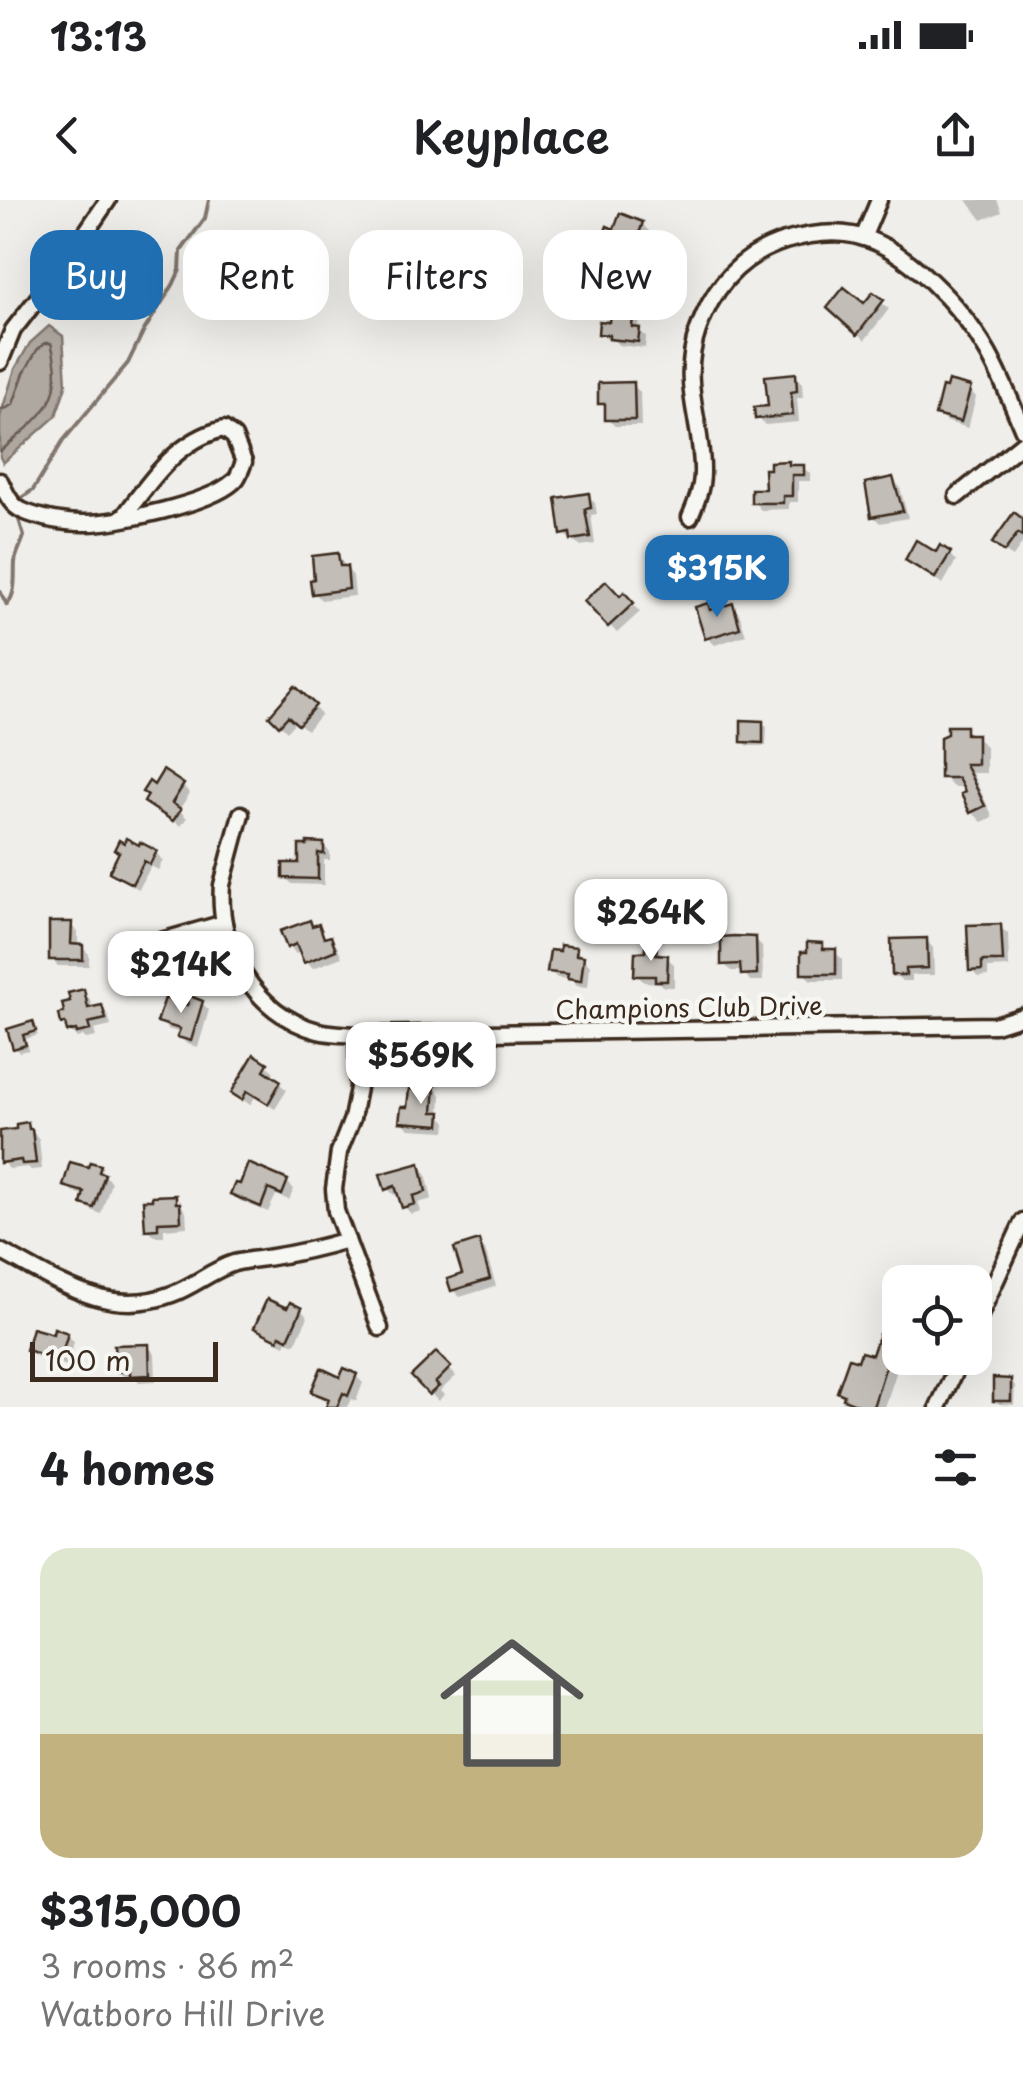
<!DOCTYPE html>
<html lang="en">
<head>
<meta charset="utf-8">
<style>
	:root { --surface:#fff; --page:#f6f6f6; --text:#202124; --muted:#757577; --line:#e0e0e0; --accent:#1f6fb2 }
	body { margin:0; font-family:"Playpen Sans",sans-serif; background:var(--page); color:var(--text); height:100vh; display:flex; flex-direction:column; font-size:38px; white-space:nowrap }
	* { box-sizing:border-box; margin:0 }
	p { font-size:32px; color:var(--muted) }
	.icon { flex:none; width:55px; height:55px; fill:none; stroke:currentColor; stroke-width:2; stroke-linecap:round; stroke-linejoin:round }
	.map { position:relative; height:1207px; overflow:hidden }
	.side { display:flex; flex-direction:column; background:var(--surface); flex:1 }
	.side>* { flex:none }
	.top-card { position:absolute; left:30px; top:30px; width:965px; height:90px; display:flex; gap:20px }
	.controls { position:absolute; left:882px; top:1065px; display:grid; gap:20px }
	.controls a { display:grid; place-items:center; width:110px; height:110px; border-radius:20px; background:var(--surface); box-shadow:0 10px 40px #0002; font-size:50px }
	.scale { position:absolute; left:30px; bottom:25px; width:188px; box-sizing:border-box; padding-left:10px; border:5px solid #3b2a1e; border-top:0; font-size:28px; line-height:35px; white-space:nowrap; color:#3b2a1e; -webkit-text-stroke:8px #f6f6f2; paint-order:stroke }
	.price { position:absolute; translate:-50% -85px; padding:0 22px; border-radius:20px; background:#fff; color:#222; font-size:32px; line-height:65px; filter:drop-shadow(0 2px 5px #0008) }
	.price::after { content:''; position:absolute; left:50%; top:60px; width:30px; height:22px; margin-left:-15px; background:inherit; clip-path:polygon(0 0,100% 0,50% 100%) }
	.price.current { background:var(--accent); color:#fff }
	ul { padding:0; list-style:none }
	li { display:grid; align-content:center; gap:20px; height:530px; padding:0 40px }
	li+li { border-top:2px solid var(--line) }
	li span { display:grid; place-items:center; height:310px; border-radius:30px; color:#555 }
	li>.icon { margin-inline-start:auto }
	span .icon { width:180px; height:180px; fill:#fffc; stroke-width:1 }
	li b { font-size:42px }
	h2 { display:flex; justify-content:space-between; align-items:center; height:120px; padding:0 40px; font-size:42px }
	.pill { padding:0 35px; border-radius:30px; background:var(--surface); box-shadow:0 10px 40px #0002; font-size:35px; line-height:90px }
	.pill.current { background:var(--accent); color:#fff }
	.status { display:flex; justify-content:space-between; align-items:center; height:70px; padding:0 50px; background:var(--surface); direction:ltr }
	.status svg { height:28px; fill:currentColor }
	header { display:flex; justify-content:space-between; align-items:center; height:130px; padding:0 40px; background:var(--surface); font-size:45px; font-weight:600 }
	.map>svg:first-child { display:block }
</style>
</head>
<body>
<div class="status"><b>13:13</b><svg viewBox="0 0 49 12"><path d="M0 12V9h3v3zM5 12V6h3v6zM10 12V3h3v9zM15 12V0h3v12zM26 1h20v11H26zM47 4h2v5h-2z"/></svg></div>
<header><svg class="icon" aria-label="back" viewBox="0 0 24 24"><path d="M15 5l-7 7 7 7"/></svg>Keyplace<svg class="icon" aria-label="share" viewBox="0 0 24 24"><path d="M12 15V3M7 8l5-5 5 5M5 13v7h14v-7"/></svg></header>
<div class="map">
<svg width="1023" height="1207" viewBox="0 0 1023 1207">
	<rect width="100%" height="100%" fill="#efeeea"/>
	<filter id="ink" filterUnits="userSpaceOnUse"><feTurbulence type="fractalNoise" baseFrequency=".01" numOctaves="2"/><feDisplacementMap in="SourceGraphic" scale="20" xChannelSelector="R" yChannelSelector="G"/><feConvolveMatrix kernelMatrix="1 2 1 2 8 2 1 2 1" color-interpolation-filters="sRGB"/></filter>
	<g filter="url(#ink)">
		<!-- water -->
		<g fill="#afa8a1" stroke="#81766d" stroke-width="2.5">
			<path d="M130,48L141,54C143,77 126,93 113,110H103L99,95L119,59Z"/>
			<polygon points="49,126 63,136 66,185 56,216 3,263 0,257 0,217 15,169 30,143"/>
		</g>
		<!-- shadow -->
		<g fill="#0003">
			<polygon points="967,0 997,0 1002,12 982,20"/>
			<polygon points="642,24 649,31 642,50 647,55 643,64 617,54 610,47 612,41 606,36"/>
			<polygon points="873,95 889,109 865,140 831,108 865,106"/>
			<polygon points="633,109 640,116 639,130 646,137 645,148 619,145 614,141 608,140 601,133"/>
			<polygon points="795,175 802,183 803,198 797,198 799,222 765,225 758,218 771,208"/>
			<polygon points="633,185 640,192 641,226 615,226 607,219 607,210 601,203"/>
			<polygon points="969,189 976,197 968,228 945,221 938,214"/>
			<polygon points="803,267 810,274 810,281 798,281 798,302 789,302 789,309 761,310 754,302"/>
			<polygon points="893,280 900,287 908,318 880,323 873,316"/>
			<polygon points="588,296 595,303 597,314 591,315 595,344 580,346 563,334"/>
			<polygon points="1023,315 1023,342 1013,357 1002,350"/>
			<polygon points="949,354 956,361 943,384 915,367 908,360"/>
			<polygon points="337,355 353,376 355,396 321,400 314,392"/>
			<polygon points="624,396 640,412 617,433 587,401"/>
			<polygon points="707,406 713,412 732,406 739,413 746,435 715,445 708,438"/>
			<polygon points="296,490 321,514 307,530 296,521 287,531 272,516"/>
			<polygon points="762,523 767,527 766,546 748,546 743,541"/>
			<polygon points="965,529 986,546 986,573 972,573 993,617 982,622 972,612 965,587 953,587 943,577"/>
			<polygon points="183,586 190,593 179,610 187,618 181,626 147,601"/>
			<polygon points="323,645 330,652 330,660 324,660 324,685 292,684 285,677"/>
			<polygon points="156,653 163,660 158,670 151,666 139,689 119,679 112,672"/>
			<polygon points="309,723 315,728 318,727 327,740 330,739 337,746 342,757 313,768 306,761 302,751 296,754 289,746"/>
			<polygon points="71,725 78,732 78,747 82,747 89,754 89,766 58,766 51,759"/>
			<polygon points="1000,727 1008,734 1009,767 988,768 988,776 978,777 971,770"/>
			<polygon points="755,739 762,746 763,781 750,781 743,771 731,771 724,764"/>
			<polygon points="926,740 933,748 934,775 912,775 912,781 902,781 895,774"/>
			<polygon points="822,745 829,752 835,752 842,759 842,780 811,780 803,773"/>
			<polygon points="575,749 590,766 588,787 577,786 570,779 557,778 550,771"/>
			<polygon points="656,749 674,764 674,787 664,787 660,783 644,782 637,775"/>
			<polygon points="83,792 90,799 93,810 101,807 108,815 111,826 94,830 96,837 86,839 83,836 77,838 64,823 73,802"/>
			<polygon points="202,803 209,810 198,847 187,844 180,837 181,833 167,829 160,821"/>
			<polygon points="32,824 38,835 26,839 29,850 19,852 15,848 10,831"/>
			<polygon points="267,865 274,872 271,877 287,890 275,909 255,897 250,905 234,893"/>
			<polygon points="434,887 441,895 440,914 447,922 446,931 409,929 402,921 410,910"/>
			<polygon points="27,925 39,939 42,969 31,970 28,967 9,969 2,961 0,934 19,932"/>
			<polygon points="419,965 426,973 432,999 418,1003 421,1011 411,1014 404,1006 400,994 394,995 387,988"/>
			<polygon points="100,968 111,983 101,1014 91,1010 84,1003 86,996 73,992 66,985 89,970"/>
			<polygon points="287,982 294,989 289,1000 276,995 268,1012 240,1001 233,994"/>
			<polygon points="175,997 186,1012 187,1027 164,1029 164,1036 154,1036 147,1029"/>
			<polygon points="478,1043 485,1050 496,1086 460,1097 453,1090 465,1076"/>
			<polygon points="301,1110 308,1117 295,1144 287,1141 285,1145 264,1135 257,1128 289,1112"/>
			<polygon points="67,1135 74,1142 67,1166 36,1156 29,1149"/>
			<polygon points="893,1142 900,1149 901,1158 885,1207 854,1207 840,1191 860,1164 874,1158"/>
			<polygon points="148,1146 155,1154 156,1181 139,1182 135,1177 125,1178 118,1171"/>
			<polygon points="436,1155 456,1176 440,1191 444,1195 438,1201 414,1176"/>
			<polygon points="356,1176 363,1183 356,1201 351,1199 347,1207 330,1207 331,1202 321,1198 314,1191"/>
			<polygon points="1010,1181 1015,1185 1014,1205 1000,1204 995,1200"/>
		</g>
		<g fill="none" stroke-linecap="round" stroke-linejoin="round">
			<!-- shore -->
			<path stroke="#695c52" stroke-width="2.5" d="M0,209L7,208L13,204L24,173L37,150L45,143H51C68,203 40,216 0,252"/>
			<!-- stream -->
			<g stroke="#81766d" stroke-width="4">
				<polyline points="18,304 20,299 33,290 63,241 128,163 143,132 173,85 180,70 181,51 205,18 209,0"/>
				<path d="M0,391L7,405C17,392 14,377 15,362C16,353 22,344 24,336L17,313"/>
			</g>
		</g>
		<!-- building -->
		<g fill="#c2bdb7" stroke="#3b2a1e" stroke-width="2.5">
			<polygon points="620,13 643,22 636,43 641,45 636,58 607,47 610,39 603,36 607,26 614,29"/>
			<polygon points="844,87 864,103 873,92 884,100 857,135 827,108"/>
			<polygon points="611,104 634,107 632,127 640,128 638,142 609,139 609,135 598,134 599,121 609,122"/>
			<polygon points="796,173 797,191 791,192 793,215 755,219 754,207 768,206 765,176"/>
			<polygon points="948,181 971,187 961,222 935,215 942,187 946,188"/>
			<polygon points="634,182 635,220 605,220 605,204 598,204 598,183"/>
			<polygon points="789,261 789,265 804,265 804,275 792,275 792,296 783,296 783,303 751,303 751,289 765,289 764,269 770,269 770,262"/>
			<polygon points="893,277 903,311 871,317 865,283"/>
			<polygon points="589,293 591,308 585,309 590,337 571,340 570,333 561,335 556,298"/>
			<polygon points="1014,312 1023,319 1023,337 1018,333 1004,352 992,343"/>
			<polygon points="916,340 936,352 940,345 951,352 935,378 905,360"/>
			<polygon points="338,353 340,366 347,366 349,389 312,394 310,380 314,379 312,356"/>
			<polygon points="606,381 620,396 624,392 634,403 608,427 584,401"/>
			<polygon points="708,403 710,410 733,403 740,428 705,439 695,407"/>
			<polygon points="295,486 316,505 298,525 288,516 279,526 269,516"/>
			<polygon points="741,520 763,521 763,543 741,542"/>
			<polygon points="947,526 966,526 966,534 977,534 977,564 965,564 985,606 970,613 961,594 965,592 958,578 940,578 940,537 947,534"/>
			<polygon points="163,570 184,584 172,603 181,609 173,621 144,602 148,595 142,592 149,581 154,585"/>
			<polygon points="126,638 139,645 140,642 157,651 150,664 144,661 132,684 109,672 119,652 114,650 119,640 124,643"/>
			<polygon points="307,642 324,643 324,654 318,653 318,679 283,678 283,663 299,663 299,645 307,645"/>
			<polygon points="310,720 312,726 319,724 324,738 331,736 336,750 304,763 296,744 287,748 280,731"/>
			<polygon points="49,722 72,722 71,744 83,745 83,760 49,760"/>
			<polygon points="1001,724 1003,761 982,761 982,770 969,771 967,725"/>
			<polygon points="734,736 756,737 757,774 741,775 740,764 721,765 721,737"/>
			<polygon points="927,738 928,768 906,769 906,775 892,775 891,739"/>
			<polygon points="807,742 823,743 823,749 836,749 836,774 801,774 801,752 807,752"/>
			<polygon points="560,745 577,747 576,755 584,756 581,781 567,779 568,774 547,772 550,750 560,751"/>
			<polygon points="645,746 657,747 656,754 668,755 667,781 655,781 655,776 634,776 635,752 645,752"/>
			<polygon points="84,789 88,808 102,805 106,819 88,823 90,830 77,833 76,830 67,832 65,823 61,824 59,814 64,812 62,803 70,801 68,793"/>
			<polygon points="190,796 203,801 191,841 177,837 180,829 157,822 165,798 187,805"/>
			<polygon points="33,821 36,831 23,835 26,845 13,849 7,829"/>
			<polygon points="254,854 268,863 264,870 281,881 268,904 247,891 242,900 231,893"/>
			<polygon points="419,884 435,885 433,912 441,912 440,925 399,922 401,907 407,907 409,889 418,890"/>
			<polygon points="28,922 29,929 32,929 36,963 22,964 21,960 0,963 0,931 16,929 16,924"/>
			<polygon points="70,962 88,967 90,962 101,965 99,972 105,974 94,1008 81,1004 84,992 63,986"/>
			<polygon points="248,963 288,980 282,995 268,989 261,1007 230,994 235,983 240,984"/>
			<polygon points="420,963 426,992 413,996 415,1004 402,1008 395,986 385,990 380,974"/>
			<polygon points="176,995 176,1003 180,1003 181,1021 158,1022 158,1029 145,1030 143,1000 152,1000 152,996"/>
			<polygon points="479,1040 490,1079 451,1091 447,1079 462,1074 454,1048"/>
			<polygon points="267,1099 287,1108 290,1102 302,1108 288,1139 280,1135 278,1140 254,1128"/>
			<polygon points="32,1128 53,1134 54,1128 68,1133 60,1160 26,1150"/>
			<polygon points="879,1134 894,1140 873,1207 864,1207 843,1199 844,1195 837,1192 849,1158 858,1161 861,1152 872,1155"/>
			<polygon points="149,1144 150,1175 130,1176 130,1171 116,1172 114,1145"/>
			<polygon points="436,1152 451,1167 435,1183 439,1186 429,1195 411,1176"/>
			<polygon points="321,1168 340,1177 344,1168 357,1174 348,1196 343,1193 337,1207 326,1207 329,1199 311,1192"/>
			<polygon points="993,1178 1011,1179 1011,1201 993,1201"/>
		</g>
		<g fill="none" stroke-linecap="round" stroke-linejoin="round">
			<!-- street casing -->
			<g stroke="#3b2a1e" stroke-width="21">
				<g id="street">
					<polyline points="863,38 879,0"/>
					<polyline points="0,162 13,130 63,66 108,0"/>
					<path d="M0,281C6,293 11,306 23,311C41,319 66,323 84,323C117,324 210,303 233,282C239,278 241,268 244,262L234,237L224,229C179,239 151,279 125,315L118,320"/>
					<polyline points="957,296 1023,243"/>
					<path d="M690,317C696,303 702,289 702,273C703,221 679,185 698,130C713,87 741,55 785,41C806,35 831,31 853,35C906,45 963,109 988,153C1002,178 1012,204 1023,230"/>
					<path d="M241,614L222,685C217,747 254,814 318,831C330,834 344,834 357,835L995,825L1023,816"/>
					<polyline points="154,743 224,723"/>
					<polyline points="357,835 358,888 352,919 339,952 334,989 336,1011 380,1128"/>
					<path d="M0,1051C56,1080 107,1119 172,1094C194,1086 212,1070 234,1063C246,1060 260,1059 272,1057C298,1053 323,1047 347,1040"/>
					<polyline points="975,1126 1023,1021"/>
					<polyline points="938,1207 961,1158"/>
				</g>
			</g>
			<!-- street -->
			<use href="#street" stroke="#f6f6f2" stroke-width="14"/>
		</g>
	</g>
	<g text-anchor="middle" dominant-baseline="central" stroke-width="9" stroke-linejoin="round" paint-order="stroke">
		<!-- street labels -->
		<g font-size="25" fill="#3b2a1e" stroke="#f6f6f2">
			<text transform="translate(689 807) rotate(-1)">Champions Club Drive</text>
		</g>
	</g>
</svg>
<div class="controls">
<a><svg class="icon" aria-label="locate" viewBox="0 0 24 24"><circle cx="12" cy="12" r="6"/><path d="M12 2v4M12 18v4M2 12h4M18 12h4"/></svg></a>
</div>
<div class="scale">100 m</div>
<b class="price current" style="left:717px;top:420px">$315K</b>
<b class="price" style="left:651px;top:764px">$264K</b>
<b class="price" style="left:181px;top:816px">$214K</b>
<b class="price" style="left:421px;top:907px">$569K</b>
<div class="top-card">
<a class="pill current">Buy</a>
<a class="pill">Rent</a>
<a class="pill">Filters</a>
<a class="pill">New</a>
</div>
</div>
<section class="side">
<h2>4 homes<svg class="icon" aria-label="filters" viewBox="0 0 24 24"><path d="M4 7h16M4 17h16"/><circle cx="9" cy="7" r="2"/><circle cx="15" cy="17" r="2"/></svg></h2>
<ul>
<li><span style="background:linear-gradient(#dfe7d0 60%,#c2b280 0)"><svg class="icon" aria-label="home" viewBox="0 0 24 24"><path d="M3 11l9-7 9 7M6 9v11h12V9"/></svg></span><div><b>$315,000</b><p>3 rooms · 86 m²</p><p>Watboro Hill Drive</p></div></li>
</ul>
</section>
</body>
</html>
